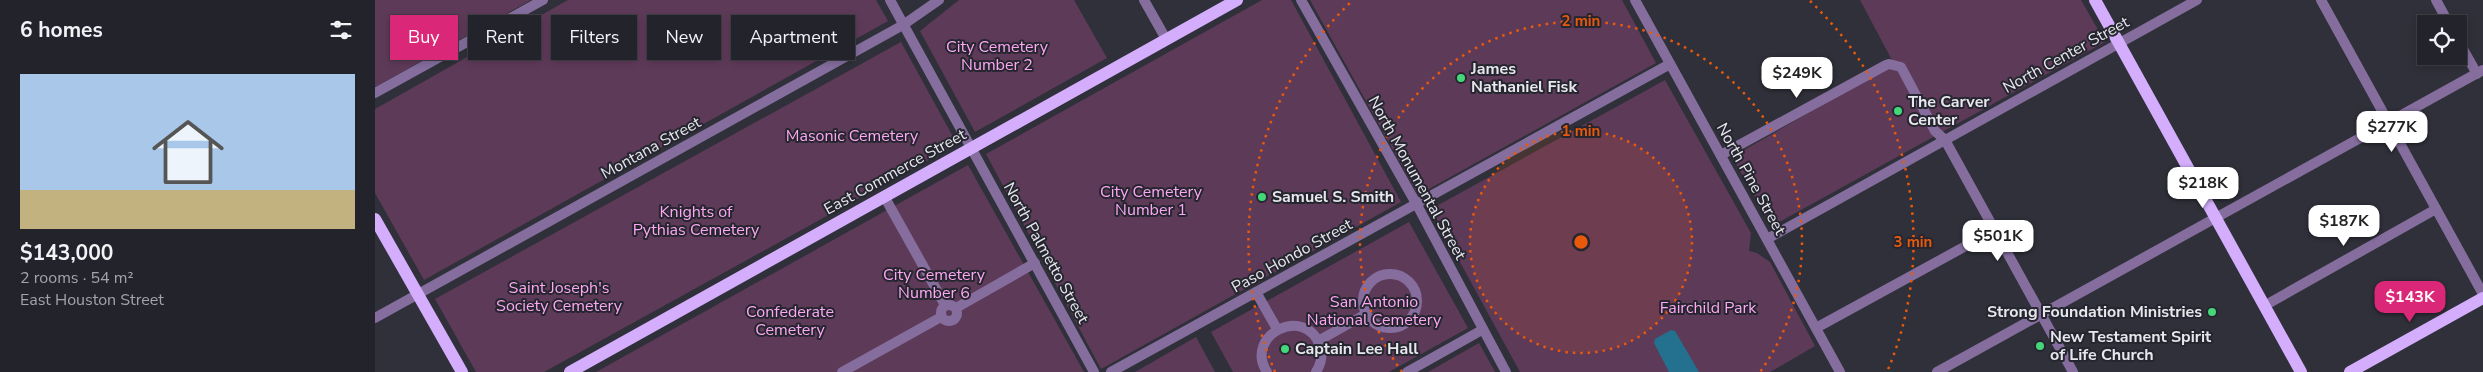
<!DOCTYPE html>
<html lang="en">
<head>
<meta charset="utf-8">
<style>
	:root { --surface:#23242b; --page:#2f3037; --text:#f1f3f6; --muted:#a3a4a9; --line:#404147; --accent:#db2777 }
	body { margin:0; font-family:"Nunito Sans",sans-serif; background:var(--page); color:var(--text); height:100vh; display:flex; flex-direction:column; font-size:19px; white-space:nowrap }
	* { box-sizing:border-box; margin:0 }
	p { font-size:16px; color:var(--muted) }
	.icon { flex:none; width:28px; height:28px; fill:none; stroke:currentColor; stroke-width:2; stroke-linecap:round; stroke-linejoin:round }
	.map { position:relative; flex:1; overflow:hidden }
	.side { display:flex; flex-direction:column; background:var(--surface); width:375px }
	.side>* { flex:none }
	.hud { position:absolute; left:15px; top:15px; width:475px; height:45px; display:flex; gap:10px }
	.tools { position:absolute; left:2042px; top:15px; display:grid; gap:10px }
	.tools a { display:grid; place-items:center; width:50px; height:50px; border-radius:0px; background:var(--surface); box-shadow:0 2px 8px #0003,0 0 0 1px var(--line); font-size:25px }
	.price { position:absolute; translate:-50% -42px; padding:0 11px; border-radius:10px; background:#fff; color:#222; font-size:16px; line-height:32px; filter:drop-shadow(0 1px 2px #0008) }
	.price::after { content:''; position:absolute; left:50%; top:30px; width:15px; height:11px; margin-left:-8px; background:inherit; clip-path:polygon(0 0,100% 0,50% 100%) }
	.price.active { background:var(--accent); color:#fff }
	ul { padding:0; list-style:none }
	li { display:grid; align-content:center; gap:10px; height:265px; padding:0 20px }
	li+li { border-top:1px solid var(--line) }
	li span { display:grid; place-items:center; height:155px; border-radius:0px; color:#555 }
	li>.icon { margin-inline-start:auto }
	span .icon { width:90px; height:90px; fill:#fffc; stroke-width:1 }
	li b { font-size:21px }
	h2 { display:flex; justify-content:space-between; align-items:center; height:60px; padding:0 20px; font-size:21px }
	.pill { padding:0 18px; border-radius:0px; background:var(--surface); box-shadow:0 2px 8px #0003,0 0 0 1px var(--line); font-size:18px; line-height:45px }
	.pill.active { background:var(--accent); color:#fff }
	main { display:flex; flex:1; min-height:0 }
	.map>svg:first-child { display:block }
</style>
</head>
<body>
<main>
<section class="side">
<h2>6 homes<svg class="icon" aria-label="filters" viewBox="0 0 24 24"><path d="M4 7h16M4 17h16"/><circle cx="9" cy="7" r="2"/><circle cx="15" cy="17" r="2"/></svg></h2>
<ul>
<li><span style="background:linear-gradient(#a9c7e8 75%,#c2b280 0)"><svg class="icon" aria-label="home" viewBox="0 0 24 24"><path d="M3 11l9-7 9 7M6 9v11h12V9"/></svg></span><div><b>$143,000</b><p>2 rooms · 54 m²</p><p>East Houston Street</p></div></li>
</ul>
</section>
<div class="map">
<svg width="2108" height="372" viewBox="0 0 2108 372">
	<rect width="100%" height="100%" fill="#2f3039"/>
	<!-- green -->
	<g fill="#5e3a59">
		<polygon points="0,0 156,0 0,87"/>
		<polygon points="193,0 501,0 513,21 49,280 0,193 0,109"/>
		<polygon points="584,0 699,0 732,58 600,132 545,31"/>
		<polygon points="887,0 916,0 1026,202 726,369 611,154"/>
		<polygon points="935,0 1247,0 1281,63 1043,195"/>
		<polygon points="1485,0 1706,0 1730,42 1397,226 1357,157 1519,64"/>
		<polygon points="526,42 582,144 169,372 101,372 60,299"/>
		<polygon points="1290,80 1376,233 1374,251 1382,253 1395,262 1440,346 1395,372 1145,372 1056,209"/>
		<polygon points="593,165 709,372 221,372"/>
		<polygon points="1034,222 1093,328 1014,372 858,372 836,332"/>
		<polygon points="821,337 840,372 760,372"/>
		<polygon points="1104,343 1120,372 1053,372"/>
	</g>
	<!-- water -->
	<polygon fill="#23708f" points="1296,330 1300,331 1324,372 1294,372 1279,343 1280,339"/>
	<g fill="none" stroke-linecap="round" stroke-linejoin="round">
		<!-- minor -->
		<g stroke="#856e9e" stroke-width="10">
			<polyline points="515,0 719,372"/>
			<polyline points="769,0 791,39"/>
			<polyline points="926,0 1042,205 1131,372"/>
			<polyline points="1260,0 1465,372"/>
			<polyline points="1946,0 2108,294"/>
			<polyline points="2061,0 2074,24"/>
			<polyline points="2084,42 2102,74"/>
			<polyline points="0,93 168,0"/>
			<polyline points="1346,155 1511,65 1514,64 1526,67 1560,131 1570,140 1698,372"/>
			<polyline points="509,196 570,305"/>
			<polyline points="1392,239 1822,0"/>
			<circle cx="1015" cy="301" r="27"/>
			<polyline points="881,292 902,329"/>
			<circle cx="574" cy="313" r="8"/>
			<polyline points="1889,306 2061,209"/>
			<polyline points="581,308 660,263"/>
			<polyline points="0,318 528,25 564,0"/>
			<polyline points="1441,328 1620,230"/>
			<polyline points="943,341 991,314"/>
			<polyline points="467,372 566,317"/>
			<polyline points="736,372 1295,64"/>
			<path d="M892,372C868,335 931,304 945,346C948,355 946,364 941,372"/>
			<polyline points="1032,372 1107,330"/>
			<polyline points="1562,372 2108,70"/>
		</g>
		<!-- major -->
		<g stroke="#d4aefd" stroke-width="12">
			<polyline points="1720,0 1926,372"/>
			<polyline points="0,219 87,372"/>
			<polyline points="195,372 862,0"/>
			<polyline points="1975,372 2108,298"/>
		</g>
	</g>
	<!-- distance rings -->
	<circle cx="1206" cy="242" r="111" fill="#e8590c" fill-opacity=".12"/>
	<g fill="none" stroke="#e8590c" stroke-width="2.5" stroke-dasharray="2.5 5">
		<circle cx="1206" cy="242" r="111"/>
		<path d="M1027 372A221 221 0 1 1 1385 372"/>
		<path d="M900 372A332 332 0 0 1 977 1M1435 1A332 332 0 0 1 1512 372"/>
	</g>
	<!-- markers -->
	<g fill="#44d77a" stroke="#25262f" stroke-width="2">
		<circle cx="1086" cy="78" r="5"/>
		<circle cx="1523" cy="111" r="5"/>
		<circle cx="887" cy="197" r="5"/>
		<circle cx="1837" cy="312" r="5"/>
		<circle cx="1665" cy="346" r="5"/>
		<circle cx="910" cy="349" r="5"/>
	</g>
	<g text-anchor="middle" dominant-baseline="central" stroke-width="4" stroke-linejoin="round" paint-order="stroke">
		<!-- park labels -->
		<g font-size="16" fill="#fea7f3" stroke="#25262f">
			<text x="622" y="47">City Cemetery<tspan x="622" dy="18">Number 2</tspan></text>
			<text x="477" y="136">Masonic Cemetery</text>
			<text x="776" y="192">City Cemetery<tspan x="776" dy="18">Number 1</tspan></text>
			<text x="321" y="212">Knights of<tspan x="321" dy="18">Pythias Cemetery</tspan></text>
			<text x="559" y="275">City Cemetery<tspan x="559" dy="18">Number 6</tspan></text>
			<text x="184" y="288">Saint Joseph's<tspan x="184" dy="18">Society Cemetery</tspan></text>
			<text x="999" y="302">San Antonio<tspan x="999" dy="18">National Cemetery</tspan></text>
			<text x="1333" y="308">Fairchild Park</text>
			<text x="415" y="312">Confederate<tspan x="415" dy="18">Cemetery</tspan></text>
		</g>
		<!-- street labels -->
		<g font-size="16" fill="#e7e7ed" stroke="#25262f">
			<text transform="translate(1691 55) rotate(-29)">North Center Street</text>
			<text transform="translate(276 148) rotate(-29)">Montana Street</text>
			<text transform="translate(520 172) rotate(-29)">East Commerce Street</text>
			<text transform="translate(1042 178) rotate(61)">North Monumental Street</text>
			<text transform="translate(1376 179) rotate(61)">North Pine Street</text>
			<text transform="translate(671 253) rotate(61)">North Palmetto Street</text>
			<text transform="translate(917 256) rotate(-29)">Paso Hondo Street</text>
		</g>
		<!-- poi labels -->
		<g font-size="16" font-weight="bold" fill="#e7e7ed" stroke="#25262f" text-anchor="start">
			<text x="1096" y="69">James<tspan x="1096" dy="18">Nathaniel Fisk</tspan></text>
			<text x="1533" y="102">The Carver<tspan x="1533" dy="18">Center</tspan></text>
			<text x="897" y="197">Samuel S. Smith</text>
			<text x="1827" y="312" text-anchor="end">Strong Foundation Ministries</text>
			<text x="1675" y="337">New Testament Spirit<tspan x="1675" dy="18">of Life Church</tspan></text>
			<text x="920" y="349">Captain Lee Hall</text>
		</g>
	</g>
	<circle cx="1206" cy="242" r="8" fill="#e8590c" stroke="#25262f" stroke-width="2.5"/>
	<g font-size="15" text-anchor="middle" font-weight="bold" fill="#e8590c" stroke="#25262f" stroke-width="4" stroke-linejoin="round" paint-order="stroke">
		<text x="1206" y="26">2 min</text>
		<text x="1206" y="136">1 min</text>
		<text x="1538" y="247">3 min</text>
	</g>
</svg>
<div class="tools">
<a><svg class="icon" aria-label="locate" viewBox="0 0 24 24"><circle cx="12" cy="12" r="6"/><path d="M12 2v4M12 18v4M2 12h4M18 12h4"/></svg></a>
</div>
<b class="price" style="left:1422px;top:99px">$249K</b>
<b class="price" style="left:2017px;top:153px">$277K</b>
<b class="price" style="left:1828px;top:209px">$218K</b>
<b class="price" style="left:1969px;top:247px">$187K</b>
<b class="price" style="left:1623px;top:262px">$501K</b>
<b class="price active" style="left:2035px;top:323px">$143K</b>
<div class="hud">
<a class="pill active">Buy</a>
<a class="pill">Rent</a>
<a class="pill">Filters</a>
<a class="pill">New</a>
<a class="pill">Apartment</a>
</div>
</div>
</main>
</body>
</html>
